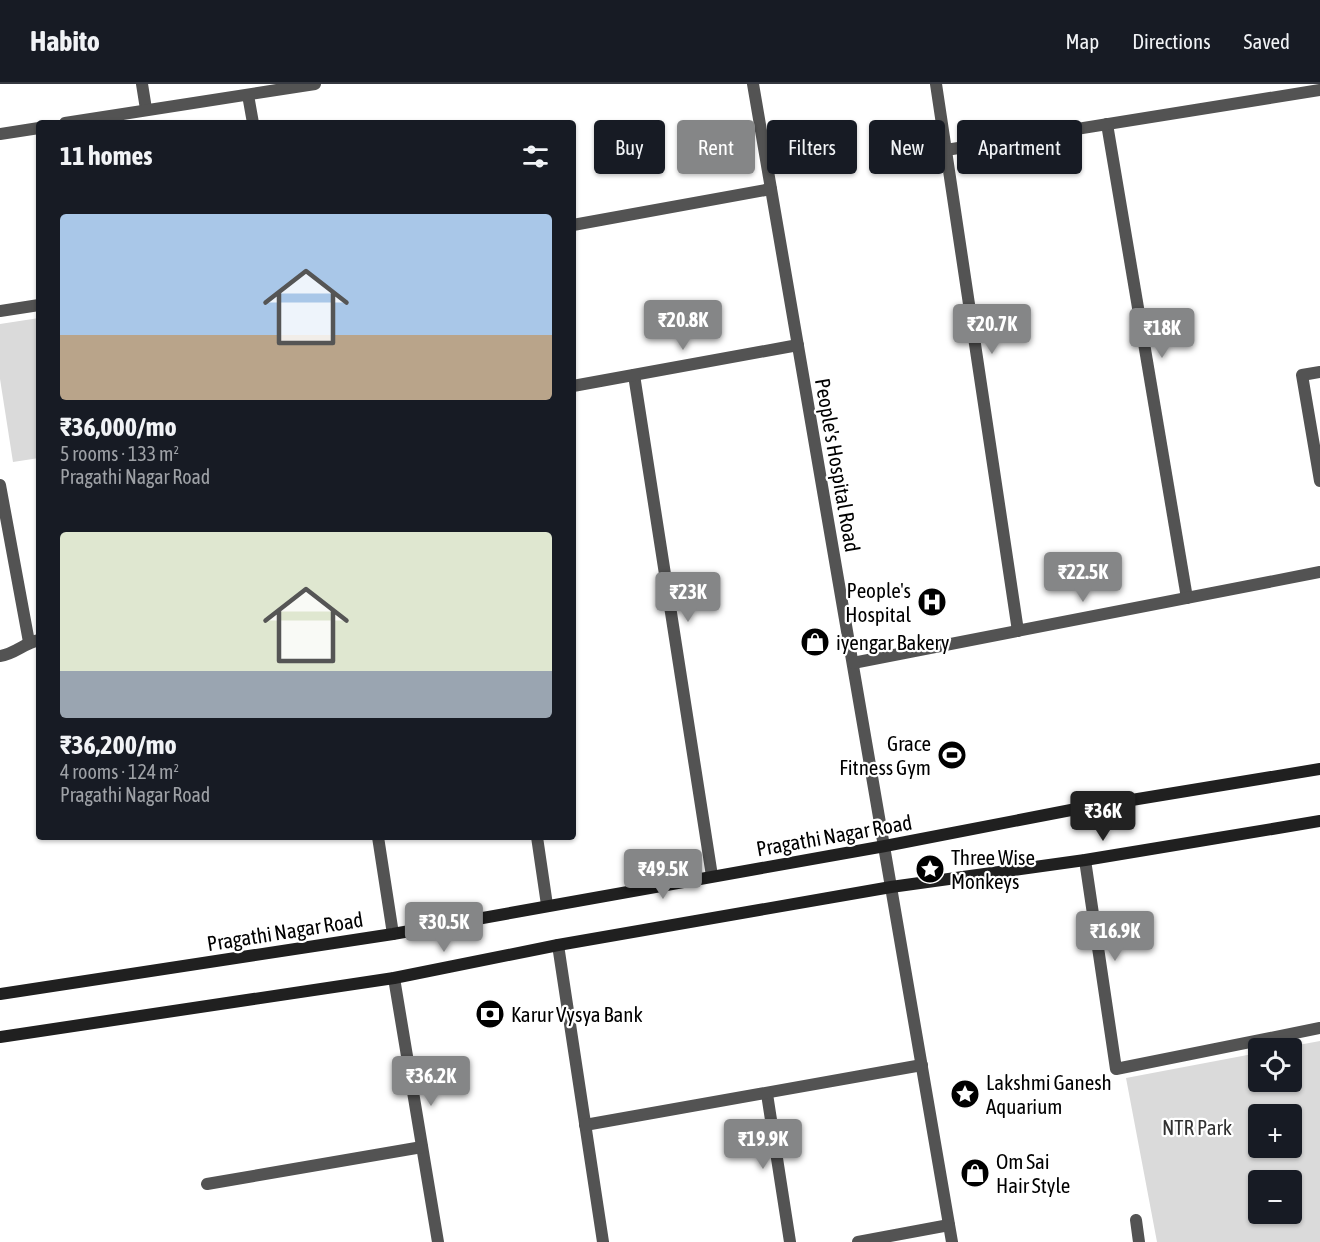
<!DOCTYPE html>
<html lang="en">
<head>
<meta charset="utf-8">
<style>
	:root { --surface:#171b24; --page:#242831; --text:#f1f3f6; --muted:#9ea1a6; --line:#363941; --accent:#858687 }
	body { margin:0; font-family:"Asap Condensed",sans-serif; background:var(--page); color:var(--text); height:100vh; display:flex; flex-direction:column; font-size:22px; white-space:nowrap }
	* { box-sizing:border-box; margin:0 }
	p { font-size:20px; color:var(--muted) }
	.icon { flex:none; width:33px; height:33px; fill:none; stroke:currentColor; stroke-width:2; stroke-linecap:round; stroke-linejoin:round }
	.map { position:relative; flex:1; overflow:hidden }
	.sheet { position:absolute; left:36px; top:36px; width:540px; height:720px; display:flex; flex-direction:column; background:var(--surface); border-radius:6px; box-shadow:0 2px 4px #0004 }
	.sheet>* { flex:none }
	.banner { position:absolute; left:594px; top:36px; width:570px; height:54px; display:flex; gap:12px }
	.fabs { position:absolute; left:1248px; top:954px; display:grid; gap:12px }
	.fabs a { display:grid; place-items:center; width:54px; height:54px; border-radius:6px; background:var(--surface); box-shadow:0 2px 4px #0004; font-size:30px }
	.price { position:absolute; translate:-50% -51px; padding:0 14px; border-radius:6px; background:var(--accent); color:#fff; font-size:20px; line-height:39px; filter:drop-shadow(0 2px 3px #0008) }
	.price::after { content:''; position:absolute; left:50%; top:36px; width:18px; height:14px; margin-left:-9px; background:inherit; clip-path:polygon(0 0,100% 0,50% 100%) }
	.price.selected { background:#222; color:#fff }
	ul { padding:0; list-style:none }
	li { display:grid; align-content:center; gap:12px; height:318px; padding:0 24px }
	li span { display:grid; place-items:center; height:186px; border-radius:6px; color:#555 }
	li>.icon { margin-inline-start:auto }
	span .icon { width:108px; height:108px; fill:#fffc; stroke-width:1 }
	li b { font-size:26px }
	h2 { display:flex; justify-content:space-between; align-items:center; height:72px; padding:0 24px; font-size:26px }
	.chip { padding:0 21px; border-radius:6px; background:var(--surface); box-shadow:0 2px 4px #0004; font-size:21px; line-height:54px }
	.chip.selected { background:var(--accent); color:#fff }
	header { display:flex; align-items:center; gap:36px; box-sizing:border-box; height:84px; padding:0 30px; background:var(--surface); border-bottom:2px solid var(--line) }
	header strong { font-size:28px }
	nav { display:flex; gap:33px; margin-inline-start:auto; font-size:21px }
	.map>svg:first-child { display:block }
</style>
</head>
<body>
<header>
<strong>Habito</strong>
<nav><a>Map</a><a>Directions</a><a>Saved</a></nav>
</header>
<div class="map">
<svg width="1320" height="1158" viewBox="0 0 1320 1158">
	<rect width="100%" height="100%" fill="#fff"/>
	<!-- green -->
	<g fill="#dadada" fill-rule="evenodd">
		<polygon points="39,234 39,374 13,378 0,295 0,240"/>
		<path d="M1320,957V1158H1157L1126,994L1258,969V998H1292V964H1282ZM1258,1030H1292V1064H1258ZM1258,1096H1292V1130H1258Z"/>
	</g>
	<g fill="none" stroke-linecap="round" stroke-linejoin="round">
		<!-- street -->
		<g stroke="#535353" stroke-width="12">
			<polyline points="142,0 146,25"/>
			<polyline points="753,0 952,1158"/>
			<polyline points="936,0 1018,547"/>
			<polyline points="248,11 253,39"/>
			<polyline points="65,39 315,0"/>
			<polyline points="1107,40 1187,514"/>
			<polyline points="0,50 39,44"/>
			<polyline points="946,66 1320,6"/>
			<polyline points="573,141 771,105"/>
			<polyline points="0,227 39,221"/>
			<polyline points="1320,288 1302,291 1320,397"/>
			<polyline points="634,291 712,792"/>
			<polyline points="573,302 798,261"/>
			<polyline points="0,401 29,558"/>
			<path d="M0,572C15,570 24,559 39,556"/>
			<polyline points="853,579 1320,488"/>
			<polyline points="378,753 393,850"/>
			<polyline points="537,753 547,821"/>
			<polyline points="1085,776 1116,985 1320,944"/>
			<polyline points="558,861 603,1158"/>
			<polyline points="394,894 438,1158"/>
			<polyline points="767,1010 790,1158"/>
			<polyline points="585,1041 922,981"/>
			<polyline points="207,1100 422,1063"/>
			<polyline points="1136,1136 1139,1158"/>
			<polyline points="858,1158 949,1141"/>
		</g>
		<!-- secondary -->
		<g stroke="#202020" stroke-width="12">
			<polyline points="0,910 393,850 885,762 1071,726 1320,685"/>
			<polyline points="0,953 394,894 558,861 891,803 1085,776 1320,737"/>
		</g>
	</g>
	<!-- icons -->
	<defs>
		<g id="hospital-disc" transform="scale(1.5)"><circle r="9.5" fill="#000" stroke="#fff"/><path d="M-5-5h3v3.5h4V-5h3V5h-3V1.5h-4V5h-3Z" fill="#fff"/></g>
		<g id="shop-disc" transform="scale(1.5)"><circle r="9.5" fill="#000" stroke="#fff"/><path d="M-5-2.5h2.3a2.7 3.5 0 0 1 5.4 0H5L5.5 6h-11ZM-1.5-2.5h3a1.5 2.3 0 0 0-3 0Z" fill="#fff"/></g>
		<g id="stadium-disc" transform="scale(1.5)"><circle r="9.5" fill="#000" stroke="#fff"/><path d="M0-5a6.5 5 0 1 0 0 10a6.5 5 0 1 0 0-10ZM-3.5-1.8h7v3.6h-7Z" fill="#fff"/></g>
		<g id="sight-disc" transform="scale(1.5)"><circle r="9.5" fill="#000" stroke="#fff"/><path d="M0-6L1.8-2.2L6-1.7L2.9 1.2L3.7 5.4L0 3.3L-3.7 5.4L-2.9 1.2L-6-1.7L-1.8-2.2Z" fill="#fff"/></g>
		<g id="bank-disc" transform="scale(1.5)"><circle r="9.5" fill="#000" stroke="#fff"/><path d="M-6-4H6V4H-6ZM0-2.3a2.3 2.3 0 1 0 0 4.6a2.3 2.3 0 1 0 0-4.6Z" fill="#fff"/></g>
	</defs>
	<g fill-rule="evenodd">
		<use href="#hospital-disc" x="932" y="518"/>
		<use href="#shop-disc" x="815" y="558"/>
		<use href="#stadium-disc" x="952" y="671"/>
		<use href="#sight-disc" x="930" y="785"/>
		<use href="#bank-disc" x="490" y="930"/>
		<use href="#sight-disc" x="965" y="1010"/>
		<use href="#shop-disc" x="975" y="1089"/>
	</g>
	<g text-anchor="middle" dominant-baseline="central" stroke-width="4.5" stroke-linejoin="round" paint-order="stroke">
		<!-- street labels -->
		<g font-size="21" fill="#000" stroke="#fff">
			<text transform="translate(838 381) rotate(80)">People's Hospital Road</text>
			<text transform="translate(834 751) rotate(-10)">Pragathi Nagar Road</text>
			<text transform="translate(285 847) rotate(-9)">Pragathi Nagar Road</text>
		</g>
		<!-- poi labels -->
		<g font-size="21" fill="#000" stroke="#fff" text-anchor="start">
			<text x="911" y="506" text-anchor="end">People's<tspan x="911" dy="24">Hospital</tspan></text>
			<text x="836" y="558">iyengar Bakery</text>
			<text x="931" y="659" text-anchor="end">Grace<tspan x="931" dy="24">Fitness Gym</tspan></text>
			<text x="951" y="773">Three Wise<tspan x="951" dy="24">Monkeys</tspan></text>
			<text x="511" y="930">Karur Vysya Bank</text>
			<text x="986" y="998">Lakshmi Ganesh<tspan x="986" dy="24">Aquarium</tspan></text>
			<text x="996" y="1077">Om Sai<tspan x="996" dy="24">Hair Style</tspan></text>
		</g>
		<!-- park labels -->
		<g font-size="21" fill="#313131" stroke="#fff">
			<text x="1197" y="1043">NTR Park</text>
		</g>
	</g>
</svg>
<div class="fabs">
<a><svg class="icon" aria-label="locate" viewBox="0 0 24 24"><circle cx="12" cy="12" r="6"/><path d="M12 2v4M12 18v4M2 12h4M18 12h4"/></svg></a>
<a>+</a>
<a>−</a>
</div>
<b class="price" style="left:683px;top:267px">₹20.8K</b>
<b class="price" style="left:992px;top:271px">₹20.7K</b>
<b class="price" style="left:1162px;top:275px">₹18K</b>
<b class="price" style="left:1083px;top:519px">₹22.5K</b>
<b class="price" style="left:688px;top:539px">₹23K</b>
<b class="price selected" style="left:1103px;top:758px">₹36K</b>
<b class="price" style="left:663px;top:816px">₹49.5K</b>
<b class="price" style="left:444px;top:869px">₹30.5K</b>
<b class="price" style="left:1115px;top:878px">₹16.9K</b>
<b class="price" style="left:431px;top:1023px">₹36.2K</b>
<b class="price" style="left:763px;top:1086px">₹19.9K</b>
<div class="banner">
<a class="chip">Buy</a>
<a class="chip selected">Rent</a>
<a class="chip">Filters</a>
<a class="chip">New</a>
<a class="chip">Apartment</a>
</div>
<section class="sheet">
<h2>11 homes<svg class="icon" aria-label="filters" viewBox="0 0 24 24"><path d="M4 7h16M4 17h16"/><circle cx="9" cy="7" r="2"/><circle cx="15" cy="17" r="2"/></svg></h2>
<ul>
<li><span style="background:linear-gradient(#a9c7e8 65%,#b9a48a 0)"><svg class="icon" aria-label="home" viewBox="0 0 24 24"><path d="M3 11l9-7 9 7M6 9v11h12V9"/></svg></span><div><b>₹36,000/mo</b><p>5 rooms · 133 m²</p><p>Pragathi Nagar Road</p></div></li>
<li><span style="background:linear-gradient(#dfe7d0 75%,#9aa5b1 0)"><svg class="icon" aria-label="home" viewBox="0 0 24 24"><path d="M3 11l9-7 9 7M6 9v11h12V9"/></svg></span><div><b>₹36,200/mo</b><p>4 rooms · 124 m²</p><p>Pragathi Nagar Road</p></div></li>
</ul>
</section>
</div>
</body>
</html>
